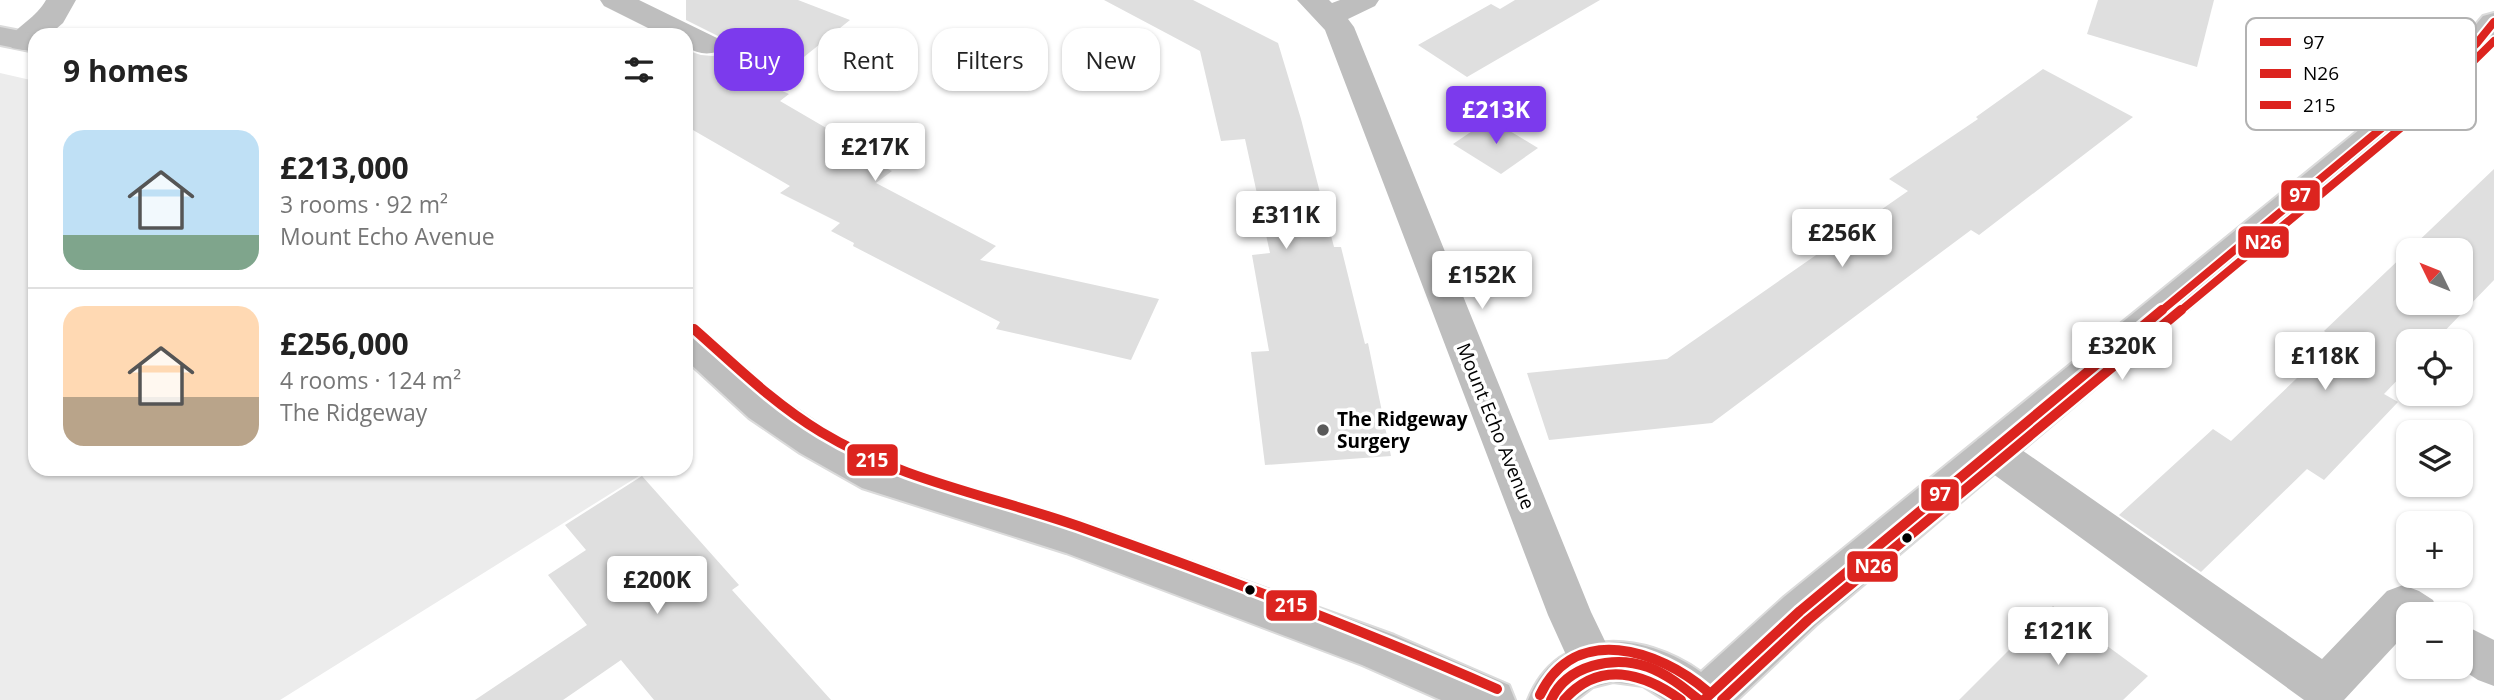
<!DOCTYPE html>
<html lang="en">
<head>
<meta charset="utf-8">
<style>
	:root { --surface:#fff; --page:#f6f6f6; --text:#222; --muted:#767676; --line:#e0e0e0; --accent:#7c3aed }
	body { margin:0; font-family:"Open Sans",sans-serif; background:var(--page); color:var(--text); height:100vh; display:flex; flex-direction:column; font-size:26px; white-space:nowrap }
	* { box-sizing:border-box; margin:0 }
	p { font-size:23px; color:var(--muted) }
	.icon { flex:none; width:38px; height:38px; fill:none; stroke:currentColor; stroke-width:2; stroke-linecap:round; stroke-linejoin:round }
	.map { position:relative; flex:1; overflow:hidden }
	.panel { position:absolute; left:28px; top:28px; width:665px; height:448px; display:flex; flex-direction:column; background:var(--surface); border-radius:21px; box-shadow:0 2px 5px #0004 }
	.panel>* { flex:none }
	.guide { position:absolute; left:714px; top:28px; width:665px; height:63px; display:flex; gap:14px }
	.needle { width:46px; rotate:313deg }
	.tools { position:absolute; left:2396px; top:238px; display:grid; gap:14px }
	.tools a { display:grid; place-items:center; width:77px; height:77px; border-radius:14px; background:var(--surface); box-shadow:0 2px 5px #0004; font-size:35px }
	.price { position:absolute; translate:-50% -60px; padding:0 16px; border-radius:7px; background:#fff; color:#222; font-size:23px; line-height:46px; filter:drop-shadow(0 2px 4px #0008) }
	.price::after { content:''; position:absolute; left:50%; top:42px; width:21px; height:16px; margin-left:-10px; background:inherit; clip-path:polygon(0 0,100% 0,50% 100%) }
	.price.current { background:var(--accent); color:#fff }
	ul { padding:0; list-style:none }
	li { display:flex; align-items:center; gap:21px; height:175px; padding:0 35px }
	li+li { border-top:2px solid var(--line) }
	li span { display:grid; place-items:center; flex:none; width:196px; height:140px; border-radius:21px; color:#555 }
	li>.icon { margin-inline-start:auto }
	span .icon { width:84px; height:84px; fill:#fffc; stroke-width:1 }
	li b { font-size:30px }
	h2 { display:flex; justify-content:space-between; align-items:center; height:84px; padding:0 35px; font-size:30px }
	.tag { padding:0 24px; border-radius:21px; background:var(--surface); box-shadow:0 2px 5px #0004; font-size:24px; line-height:63px }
	.tag.current { background:var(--accent); color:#fff }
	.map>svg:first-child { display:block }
</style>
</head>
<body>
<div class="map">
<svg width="2494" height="700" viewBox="0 0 2494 700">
	<rect width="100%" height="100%" fill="#fff"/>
	<!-- green -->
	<polygon fill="#ececec" points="0,73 35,81 35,469 650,469 280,700 0,700"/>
	<!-- building -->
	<g fill="#dfdfdf" fill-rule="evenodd">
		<polygon points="686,0 798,0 850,20 769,85 789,94 780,101 840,136 832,142 892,171 876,183 996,246 980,260 1159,299 1131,360 996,329 1000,322 853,246 854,243 831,231 840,223 780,193 790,186 686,126 686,50 701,55 713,56 719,54 725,45 718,36 686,20"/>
		<polygon points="1104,0 1193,0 1278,43 1301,119 1334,247 1341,247 1365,344 1368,343 1391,456 1265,465 1251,352 1269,351 1252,255 1270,253 1245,139 1221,141 1200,51"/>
		<polygon points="1515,0 1600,0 1467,77 1418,45 1491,4 1500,9"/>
		<polygon points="2098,0 2214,0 2197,67 2087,34"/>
		<polygon points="2043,69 2133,117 1979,235 1971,230 1712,423 1549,440 1527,373 1667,359 1908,191 1889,179 1978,119 1976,117"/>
		<polygon points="1490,119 1538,148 1501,174 1453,144"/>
		<path d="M2494,169V280L2435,341H2408V369L2384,394L2398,402L2324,480L2307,469L2201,572L2119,515L2213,429L2231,441L2337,340L2324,331ZM2408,250H2460V303H2408Z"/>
		<polygon points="642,476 739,585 732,590 831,700 654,700 621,660 563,700 475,700 587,625 548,575 586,550 565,525"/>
		<polygon points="2053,606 2148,676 2123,700 1959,700"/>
	</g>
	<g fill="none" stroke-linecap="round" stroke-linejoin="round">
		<!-- major casing -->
		<g stroke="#dbdbdb" stroke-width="4">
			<g id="major">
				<path d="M2494,13V42L2435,100L1816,625L1737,700H1665L1643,686L1613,682L1593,687L1576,700H1528C1558,624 1644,631 1701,672L1784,597L2413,86L2466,36L2483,16Z"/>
				<polygon points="0,27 41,35 35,35 35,52 0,45"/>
				<polygon points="686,324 700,328 777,396 828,431 890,463 1088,524 1394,635 1509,685 1515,700 1441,700 1362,665 1066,553 862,488 800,453 749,418 686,360"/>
			</g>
		</g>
		<!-- minor -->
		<g fill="#bebebe" fill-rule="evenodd">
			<path d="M46,0H76L63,23L49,35H35L34,48L23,50L12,48L7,41C18,25 36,18 46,0Z"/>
			<path d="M600,0H639L717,38L722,45L717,52C705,55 697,53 686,47V35H662L604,6Z"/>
			<polygon points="1297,0 1329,0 1332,3 1340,0 1379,0 1375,6 1348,19 1354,27 1591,612 1616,664 1609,679 1593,685 1577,679 1548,615 1325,30"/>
			<polygon points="1992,435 2006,439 2322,659 2387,591 2403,585 2419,591 2433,600 2439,614 2408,614 2408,631 2344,700 2304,700 1978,463 1972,451 1978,439"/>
			<polygon points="2460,623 2494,640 2494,686 2478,680 2458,667 2460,667"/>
		</g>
		<!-- major -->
		<use href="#major" fill="#bebebe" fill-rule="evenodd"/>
		<!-- bus-1-far1 casing -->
		<g stroke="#fff" stroke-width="12">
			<polyline id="bus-1-far1" points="2160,312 2424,93 2477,43 2494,22"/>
		</g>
		<!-- bus-1 casing -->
		<g stroke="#fff" stroke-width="15">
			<g id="bus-1">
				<path d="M1551,700C1567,665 1613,655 1648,667C1667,674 1683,687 1699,700"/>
				<polyline points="1704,700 1800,611 2162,310"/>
			</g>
		</g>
		<!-- bus-2-far1 casing -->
		<g stroke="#fff" stroke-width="12">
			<polyline id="bus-2-far1" points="2179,312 2432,102 2494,41"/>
		</g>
		<!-- bus-2 casing -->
		<g stroke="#fff" stroke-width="15">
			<g id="bus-2">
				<path d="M1564,700C1599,660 1642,672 1681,700"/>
				<polyline points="1722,700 1808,620 2181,310"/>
			</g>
		</g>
		<!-- bus-3 casing -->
		<g stroke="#fff" stroke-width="15">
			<g id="bus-3">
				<path d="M694,329C735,365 774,404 821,432C900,480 992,496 1078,526C1220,576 1360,629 1497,689"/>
				<path d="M1540,695C1575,622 1659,650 1707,691"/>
			</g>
		</g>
		<!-- bus-1-far1 -->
		<use href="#bus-1-far1" stroke="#dc241f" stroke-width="8"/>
		<!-- bus-1 -->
		<use href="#bus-1" stroke="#dc241f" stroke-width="10"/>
		<!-- bus-2-far1 -->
		<use href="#bus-2-far1" stroke="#dc241f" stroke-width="8"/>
		<!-- bus-2 -->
		<use href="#bus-2" stroke="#dc241f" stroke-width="10"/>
		<!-- bus-3 -->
		<use href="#bus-3" stroke="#dc241f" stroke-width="10"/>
	</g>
	<!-- markers -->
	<circle fill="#595959" stroke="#fff" stroke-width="2.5" cx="1323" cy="430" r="7"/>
	<g fill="#000" stroke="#fff" stroke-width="2.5">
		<circle cx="1907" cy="538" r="6"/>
		<circle cx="1250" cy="590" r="6"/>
	</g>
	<g text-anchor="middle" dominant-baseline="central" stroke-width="7" stroke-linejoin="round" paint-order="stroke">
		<!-- poi labels -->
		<g font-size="19" font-weight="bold" fill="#000" stroke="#fff" text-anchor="start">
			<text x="1337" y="419">The Ridgeway<tspan x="1337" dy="22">Surgery</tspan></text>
		</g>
		<!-- street labels -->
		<g font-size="19" fill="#000" stroke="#fff">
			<text transform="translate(1496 426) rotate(68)">Mount Echo Avenue</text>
		</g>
	</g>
	<!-- legend -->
	<rect x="2246" y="18" width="230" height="112" rx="10" fill="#fff" stroke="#b2b2b2" stroke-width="2"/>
	<rect x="2260" y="38" width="31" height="8" fill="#dc241f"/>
	<rect x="2260" y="69" width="31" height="9" fill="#dc241f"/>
	<rect x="2260" y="101" width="31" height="8" fill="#dc241f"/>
	<g font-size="19" fill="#000">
		<text x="2303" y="49">97</text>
		<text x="2303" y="80">N26</text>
		<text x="2303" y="112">215</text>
	</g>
	<g stroke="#fff" stroke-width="2.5">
		<rect x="2280" y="179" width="41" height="33" rx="7" fill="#dc241f"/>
		<rect x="2237" y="225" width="53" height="34" rx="7" fill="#dc241f"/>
		<rect x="846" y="443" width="53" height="34" rx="7" fill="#dc241f"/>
		<rect x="1920" y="478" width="40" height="34" rx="7" fill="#dc241f"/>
		<rect x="1846" y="550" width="53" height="33" rx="7" fill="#dc241f"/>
		<rect x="1265" y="589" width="53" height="33" rx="7" fill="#dc241f"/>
	</g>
	<g font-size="19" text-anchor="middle" font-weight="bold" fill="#fff">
		<text x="2300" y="202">97</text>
		<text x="2263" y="249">N26</text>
		<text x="872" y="467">215</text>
		<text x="1940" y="501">97</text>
		<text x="1873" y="573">N26</text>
		<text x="1291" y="612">215</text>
	</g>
</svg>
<div class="tools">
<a><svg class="needle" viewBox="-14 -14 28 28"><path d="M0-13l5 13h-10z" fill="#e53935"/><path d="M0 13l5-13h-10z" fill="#767676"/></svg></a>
<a><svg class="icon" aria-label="locate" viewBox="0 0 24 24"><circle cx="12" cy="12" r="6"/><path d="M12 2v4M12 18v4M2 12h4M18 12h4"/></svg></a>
<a><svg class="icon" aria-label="layers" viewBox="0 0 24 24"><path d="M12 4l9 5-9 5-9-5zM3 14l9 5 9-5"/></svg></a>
<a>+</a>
<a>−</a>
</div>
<b class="price current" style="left:1496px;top:146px">£213K</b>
<b class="price" style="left:875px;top:183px">£217K</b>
<b class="price" style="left:1286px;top:251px">£311K</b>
<b class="price" style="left:1842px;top:269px">£256K</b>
<b class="price" style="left:1482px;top:311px">£152K</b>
<b class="price" style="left:2122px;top:382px">£320K</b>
<b class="price" style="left:2325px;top:392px">£118K</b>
<b class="price" style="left:657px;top:616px">£200K</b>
<b class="price" style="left:2058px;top:667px">£121K</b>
<div class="guide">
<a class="tag current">Buy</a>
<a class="tag">Rent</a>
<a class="tag">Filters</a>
<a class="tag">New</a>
</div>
<section class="panel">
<h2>9 homes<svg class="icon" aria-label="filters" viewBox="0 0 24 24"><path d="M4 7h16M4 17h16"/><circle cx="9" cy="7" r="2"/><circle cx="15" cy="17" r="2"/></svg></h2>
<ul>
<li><span style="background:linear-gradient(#bfe0f5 75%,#7fa58c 0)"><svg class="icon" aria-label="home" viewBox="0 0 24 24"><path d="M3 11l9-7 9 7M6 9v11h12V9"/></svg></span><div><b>£213,000</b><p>3 rooms · 92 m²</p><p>Mount Echo Avenue</p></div></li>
<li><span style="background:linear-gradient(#ffd9b3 65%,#b9a48a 0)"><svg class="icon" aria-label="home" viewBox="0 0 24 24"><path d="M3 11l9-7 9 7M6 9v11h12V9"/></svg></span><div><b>£256,000</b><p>4 rooms · 124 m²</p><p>The Ridgeway</p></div></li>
</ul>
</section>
</div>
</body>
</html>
